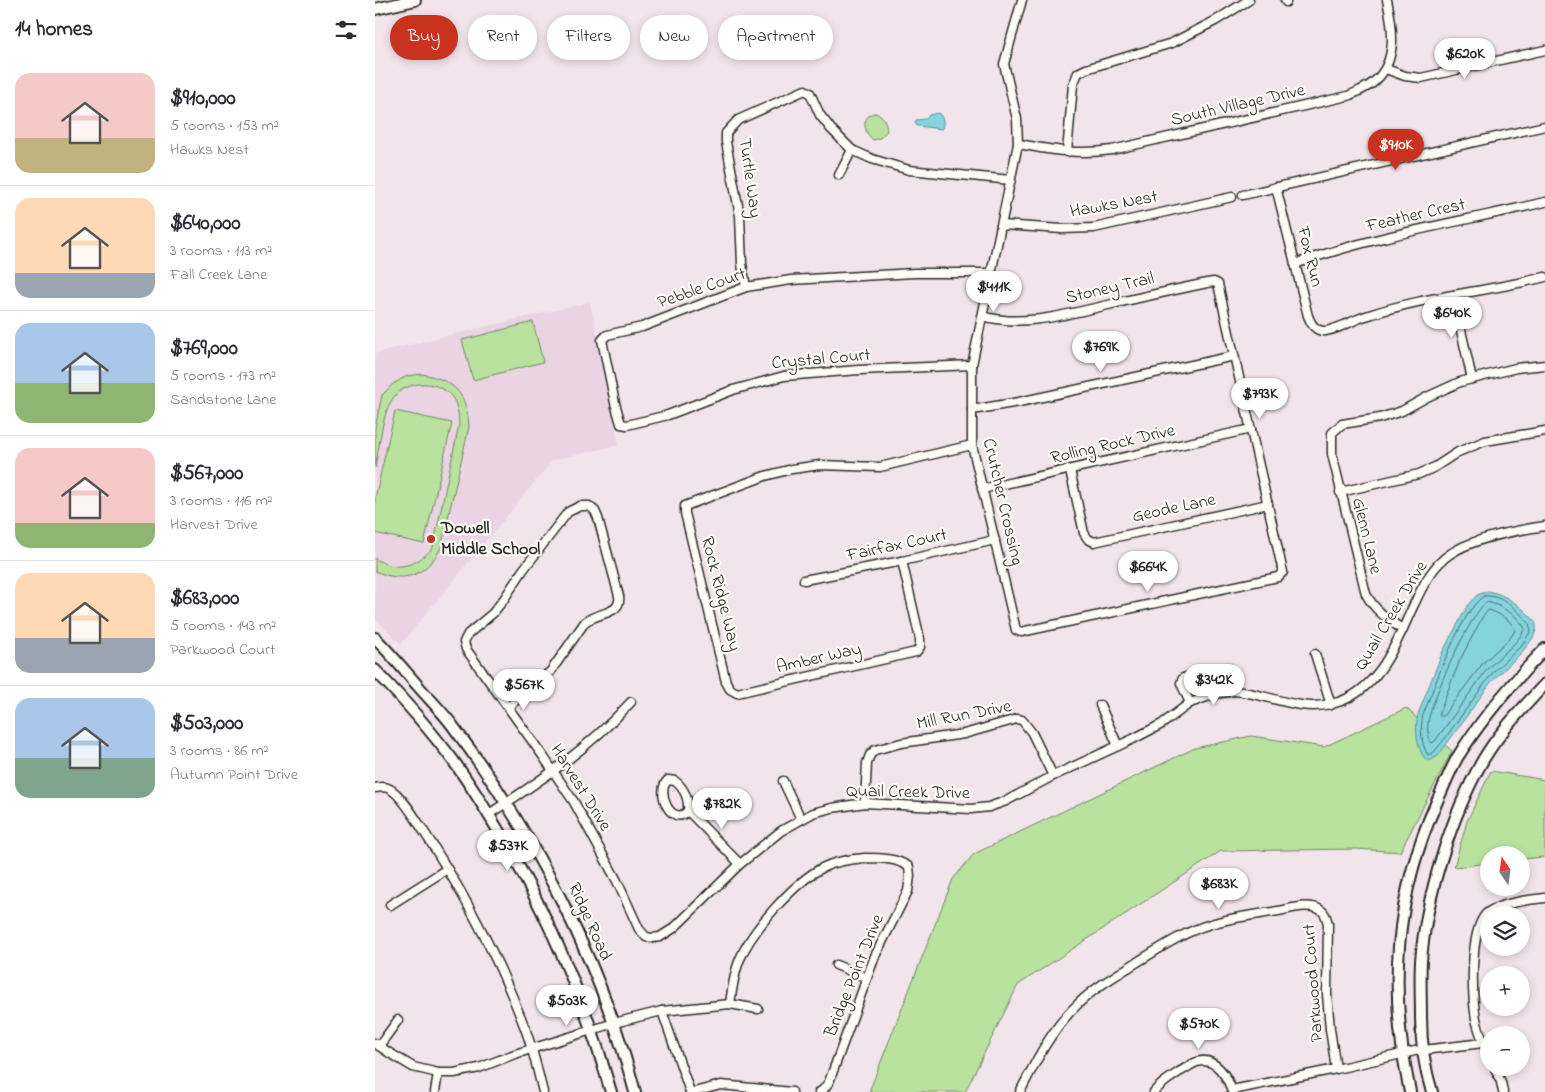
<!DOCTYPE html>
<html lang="en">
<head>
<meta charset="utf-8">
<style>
	:root { --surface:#fff; --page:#f7f7f7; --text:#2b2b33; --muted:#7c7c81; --line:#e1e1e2; --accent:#c8321e }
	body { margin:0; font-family:"Indie Flower",sans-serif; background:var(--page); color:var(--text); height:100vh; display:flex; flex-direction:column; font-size:19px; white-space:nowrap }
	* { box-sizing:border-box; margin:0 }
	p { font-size:16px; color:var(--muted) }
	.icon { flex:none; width:28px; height:28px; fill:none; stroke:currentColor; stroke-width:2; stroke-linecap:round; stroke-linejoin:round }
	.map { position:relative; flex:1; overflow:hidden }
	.panel { display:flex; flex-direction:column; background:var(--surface); width:375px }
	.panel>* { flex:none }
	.hud { position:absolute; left:15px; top:15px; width:475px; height:45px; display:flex; gap:10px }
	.needle { width:32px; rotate:347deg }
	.buttons { position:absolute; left:1105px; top:846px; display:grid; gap:10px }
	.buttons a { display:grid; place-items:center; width:50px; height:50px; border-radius:50%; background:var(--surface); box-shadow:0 2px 8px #0003; font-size:25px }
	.price { position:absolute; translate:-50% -42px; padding:0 11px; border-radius:18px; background:#fff; color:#222; font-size:16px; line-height:32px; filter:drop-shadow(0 1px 2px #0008) }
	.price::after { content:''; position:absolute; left:50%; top:30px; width:15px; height:11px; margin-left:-8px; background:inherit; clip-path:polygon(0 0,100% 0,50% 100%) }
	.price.current { background:var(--accent); color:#fff }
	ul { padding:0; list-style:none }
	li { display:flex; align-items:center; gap:15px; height:125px; padding:0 15px }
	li+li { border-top:1px solid var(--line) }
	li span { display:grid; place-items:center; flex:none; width:140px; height:100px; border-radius:15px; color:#555 }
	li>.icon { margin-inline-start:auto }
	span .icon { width:60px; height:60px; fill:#fffc; stroke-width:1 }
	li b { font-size:21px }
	h2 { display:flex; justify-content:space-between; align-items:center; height:60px; padding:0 15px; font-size:21px }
	.tag { padding:0 18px; border-radius:22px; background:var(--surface); box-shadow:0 2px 8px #0003; font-size:18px; line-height:45px }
	.tag.current { background:var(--accent); color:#fff }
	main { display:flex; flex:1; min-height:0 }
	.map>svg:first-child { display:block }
</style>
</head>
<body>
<main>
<section class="panel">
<h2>14 homes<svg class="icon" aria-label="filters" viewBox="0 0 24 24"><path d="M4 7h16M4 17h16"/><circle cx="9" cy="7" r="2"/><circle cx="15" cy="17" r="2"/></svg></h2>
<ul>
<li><span style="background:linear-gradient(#f6c9c9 65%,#c2b280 0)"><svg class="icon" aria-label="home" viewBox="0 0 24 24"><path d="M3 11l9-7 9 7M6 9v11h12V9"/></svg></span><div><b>$910,000</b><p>5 rooms · 153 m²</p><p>Hawks Nest</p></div></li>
<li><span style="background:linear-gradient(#ffd9b3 75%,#9aa5b1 0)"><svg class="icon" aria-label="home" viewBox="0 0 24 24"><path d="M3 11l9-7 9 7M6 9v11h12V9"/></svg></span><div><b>$640,000</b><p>3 rooms · 113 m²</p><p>Fall Creek Lane</p></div></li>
<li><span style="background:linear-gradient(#a9c7e8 60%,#8fb573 0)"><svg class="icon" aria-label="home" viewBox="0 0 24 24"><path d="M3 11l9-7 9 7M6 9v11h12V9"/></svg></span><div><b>$769,000</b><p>5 rooms · 173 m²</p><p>Sandstone Lane</p></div></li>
<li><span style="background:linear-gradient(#f6c9c9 75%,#8fb573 0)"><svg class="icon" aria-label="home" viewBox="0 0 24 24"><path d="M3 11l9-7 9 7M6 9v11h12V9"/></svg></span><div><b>$567,000</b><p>3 rooms · 116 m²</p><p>Harvest Drive</p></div></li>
<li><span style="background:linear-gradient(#ffd9b3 65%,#9aa5b1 0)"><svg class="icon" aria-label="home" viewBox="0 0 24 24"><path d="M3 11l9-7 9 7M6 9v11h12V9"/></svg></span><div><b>$683,000</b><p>5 rooms · 143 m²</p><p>Parkwood Court</p></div></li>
<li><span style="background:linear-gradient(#a9c7e8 60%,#7fa58c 0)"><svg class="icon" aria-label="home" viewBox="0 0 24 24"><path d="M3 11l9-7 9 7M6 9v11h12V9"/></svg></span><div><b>$503,000</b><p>3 rooms · 86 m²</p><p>Autumn Point Drive</p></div></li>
</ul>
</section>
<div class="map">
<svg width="1170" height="1092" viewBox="0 0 1170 1092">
	<rect width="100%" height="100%" fill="#f2e4eb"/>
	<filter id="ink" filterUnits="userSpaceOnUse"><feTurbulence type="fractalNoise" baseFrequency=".02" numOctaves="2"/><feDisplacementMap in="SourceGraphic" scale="10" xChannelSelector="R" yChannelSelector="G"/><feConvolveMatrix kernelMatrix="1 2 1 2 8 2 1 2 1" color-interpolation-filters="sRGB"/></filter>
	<g filter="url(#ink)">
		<!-- built -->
		<polygon fill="#ead3e3" points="215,302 244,445 178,460 26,644 0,618 0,353"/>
		<!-- green -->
		<g fill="#b9e29e" stroke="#728664">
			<path d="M499,113C509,114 511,122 512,131L505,138L498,140C489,132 485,118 499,113Z"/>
			<polygon points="158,322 168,362 98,380 87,340"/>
			<path d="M47,374C80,380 92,394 94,427L66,548C50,576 30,584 0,571V558C20,573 43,566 58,547L84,425C84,417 83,410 80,402C68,378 30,378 16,401C7,416 4,450 0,468V428L7,395L18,384L32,376Z"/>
			<polygon points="20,411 77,423 49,544 0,533 0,498"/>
			<polygon points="1031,708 1077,751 1025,852 982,849 846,851 643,985 590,1092 494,1092 578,879 599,854 820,748 876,736 949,747"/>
			<polygon points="1116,771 1170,780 1170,857 1146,859 1146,855 1114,855 1114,863 1079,867 1092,821"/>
		</g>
		<!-- water -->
		<g fill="#83d4dd" stroke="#609096">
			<path d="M563,113C569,117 569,123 567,129L542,126L540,123L541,120L551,119L554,115Z"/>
			<path d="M1113,591C1128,594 1138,601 1150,611C1154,615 1161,620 1161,626C1164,642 1124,672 1114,685L1063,756L1056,760H1051C1041,748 1040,728 1043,714L1068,651L1093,605L1102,595Z"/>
		</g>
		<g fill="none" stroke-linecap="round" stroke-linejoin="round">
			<!-- shore -->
			<g stroke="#4e6f72" stroke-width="1">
				<path d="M1109,596C1127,594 1143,611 1154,623L1156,631L1146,646L1118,672L1068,741L1059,752L1053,755C1046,745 1045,727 1048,715C1058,690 1087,608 1109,596Z"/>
				<path d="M1112,602C1126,605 1144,616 1150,629L1141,642L1113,668L1063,737L1059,742L1056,743C1054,738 1052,730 1053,724C1053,706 1098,608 1112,602Z"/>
				<path d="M1114,610C1124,613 1137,621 1140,630L1136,637L1108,663L1068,716H1065L1064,713L1085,660L1108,616Z"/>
			</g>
			<!-- street casing -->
			<g stroke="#2b2b2b" stroke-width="11">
				<g id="street">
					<polyline points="910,0 911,2"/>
					<polyline points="1011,69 1030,76 1046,78 1170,50"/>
					<path d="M643,144C676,150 704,155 737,150L973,96C981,92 993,88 1000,81C1023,61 1018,27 1012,0"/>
					<polyline points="692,152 698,85 703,73 711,69 797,43 840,21 874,0"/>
					<polyline points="464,175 477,150"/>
					<path d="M901,187L933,316C936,323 939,330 948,331C958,332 980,319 991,316C1049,296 1111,292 1170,277"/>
					<polyline points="868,195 1170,126"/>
					<polyline points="626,225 687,229 719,228 857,197"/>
					<path d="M920,264C1001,235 1086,222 1170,202"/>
					<polyline points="371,287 367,264 365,216 351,142 351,133 363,120 430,90 435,93 445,115 456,129 477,150 497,159 534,170 636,180"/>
					<polyline points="1078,295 1097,379"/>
					<path d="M607,316C649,328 692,314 733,305C766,297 799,290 832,283L839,282L843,284L908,572L903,577L646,632L641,630L597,445V365L643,144L642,119L629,64L647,0"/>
					<polyline points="597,365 484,370 409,376 358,390 293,415 252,425 246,424 240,403 227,340 232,335 267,327 371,287 416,280 451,278 539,273 616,273"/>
					<polyline points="597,410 644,402 859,356"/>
					<polyline points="695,470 709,533 713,539 719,542 893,504"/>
					<polyline points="607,489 876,429"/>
					<polyline points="965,492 1044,474 1060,467 1083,452 1110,441 1170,431"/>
					<polyline points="527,561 545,639 545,647 541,652 362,693 355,689 351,682 310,513 310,506 390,476 417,469 445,465 505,467 597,445"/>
					<polyline points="429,580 527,561 620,540"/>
					<path d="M1028,630C1013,619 1000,611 991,594L957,454V433L967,424L1005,418L1027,411L1052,397L1085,382L1141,368L1170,365"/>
					<polyline points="940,654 956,705"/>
					<polyline points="815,703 840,694 859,691"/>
					<polyline points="725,705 743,746"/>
					<path d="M133,707L176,671L210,622C222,612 247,615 244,596L223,518L220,511L214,506H205L193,512L148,570L129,599L118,613L93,634L89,642L91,649L168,756L199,802L242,881L264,929L271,937L277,938L285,937L299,928L365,864L406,831L438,813L457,808L490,803L596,809L614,807L631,801L678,776L758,739L787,724L815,703L806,683L808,678L829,672L853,668L857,675L859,691C892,693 922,712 956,704C999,695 1019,650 1035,613C1045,592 1055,567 1075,554C1098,538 1143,530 1170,526"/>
					<path d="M293,780L300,781C309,788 314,799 313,811C296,828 280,791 293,780Z"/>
					<polyline points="408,781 426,819"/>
					<path d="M0,788C5,787 10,786 15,789C26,795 39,816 46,827C86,888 122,955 148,1023C157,1045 162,1068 168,1092"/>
					<polyline points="490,803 492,763 495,755 500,750 526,743 589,734 642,719 647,720 657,733 678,776"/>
					<polyline points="313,811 365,864"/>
					<path d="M114,814C167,780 213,749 256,702"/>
					<polyline points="15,905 72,869"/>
					<polyline points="461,965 492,978"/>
					<path d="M355,1004C357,989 359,973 365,959C377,930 420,881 449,867C462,861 476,859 490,858C505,858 522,858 534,867L535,876L533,891L500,956L454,1082L448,1090L444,1092"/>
					<polyline points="287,1011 315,1092"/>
					<polyline points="0,1043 13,1052 38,1067 63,1073 79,1073 104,1068 137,1055 239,1023 287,1011 355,1004 383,1009"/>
					<polyline points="4,1046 23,1020"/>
					<path d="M1114,1056C1109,1044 1104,1032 1101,1019C1097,995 1094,933 1111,914C1121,904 1156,899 1170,898"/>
					<polyline points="1120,1068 1126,1082 1128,1092"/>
					<polyline points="857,1090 961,1069 1040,1051 1108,1043"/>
					<polyline points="60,1092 63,1073"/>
					<polyline points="319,1092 346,1085 417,1092"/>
					<path d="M645,1092C661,1061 677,1028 703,1004C719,988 740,976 759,964C784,949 808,932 836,924C857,917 881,915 903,911C915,909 936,902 947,911C951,914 952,920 953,924L952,994L955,1029L961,1069"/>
					<path d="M779,1092C786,1083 795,1078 804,1072C810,1069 816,1064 822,1062C840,1056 853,1077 857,1092"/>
				</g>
			</g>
			<!-- secondary casing -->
			<g stroke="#2b2b2b" stroke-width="14">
				<g id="secondary">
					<polyline points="0,9 40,0"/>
					<path d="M0,638C15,653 29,670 43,686C55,700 69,713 80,729C161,837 225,961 260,1092"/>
					<path d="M0,670C27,698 53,727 77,759C96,785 113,813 130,842C176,921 211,1004 236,1092"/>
					<path d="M1035,1092C1013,989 1019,896 1063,799C1069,786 1075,771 1082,758C1106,719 1138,682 1170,649"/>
					<path d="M1057,1092C1049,1067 1046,1043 1046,1017C1046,998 1045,980 1046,961C1051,896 1076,816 1108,760C1125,731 1148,708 1170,684"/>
				</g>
			</g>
			<!-- street -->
			<use href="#street" stroke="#fdfcf7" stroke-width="8"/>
			<!-- secondary -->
			<use href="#secondary" stroke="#fdfcf7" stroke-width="10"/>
		</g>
	</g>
	<!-- markers -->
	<circle fill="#c8321e" stroke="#fdfcf7" stroke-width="2" cx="56" cy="539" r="5"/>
	<g text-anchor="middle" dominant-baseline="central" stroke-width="4.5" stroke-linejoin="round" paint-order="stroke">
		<!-- street labels -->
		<g font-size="18" fill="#2b2b2b" stroke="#fdfcf7">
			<text transform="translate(863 106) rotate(-13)">South Village Drive</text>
			<text transform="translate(374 178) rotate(82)">Turtle Way</text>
			<text transform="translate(739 205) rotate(-10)">Hawks Nest</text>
			<text transform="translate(1041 216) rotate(-13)">Feather Crest</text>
			<text transform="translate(934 257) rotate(76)">Fox Run</text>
			<text transform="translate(327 289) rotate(-19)">Pebble Court</text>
			<text transform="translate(735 289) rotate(-13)">Stoney Trail</text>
			<text transform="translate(446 360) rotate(-5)">Crystal Court</text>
			<text transform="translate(738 445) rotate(-13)">Rolling Rock Drive</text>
			<text transform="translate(627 502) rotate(77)">Crutcher Crossing</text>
			<text transform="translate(799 509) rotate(-12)">Geode Lane</text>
			<text transform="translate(991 536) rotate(76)">Glenn Lane</text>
			<text transform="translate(522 546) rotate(-12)">Fairfax Court</text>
			<text transform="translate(345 594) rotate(76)">Rock Ridge Way</text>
			<text transform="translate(1017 616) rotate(-59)">Quail Creek Drive</text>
			<text transform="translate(444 659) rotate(-13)">Amber Way</text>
			<text transform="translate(589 716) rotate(-11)">Mill Run Drive</text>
			<text transform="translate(205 788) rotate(58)">Harvest Drive</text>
			<text transform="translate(533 793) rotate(1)">Quail Creek Drive</text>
			<text transform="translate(214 922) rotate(66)">Ridge Road</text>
			<text transform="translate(480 976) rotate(-68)">Bridge Point Drive</text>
			<text transform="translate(939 983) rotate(-94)">Parkwood Court</text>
		</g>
		<!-- poi labels -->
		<g font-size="18" font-weight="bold" fill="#2b2b2b" stroke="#fdfcf7" text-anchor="start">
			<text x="66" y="529">Dowell<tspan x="66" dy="21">Middle School</tspan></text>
		</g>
	</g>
</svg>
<div class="buttons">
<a><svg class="needle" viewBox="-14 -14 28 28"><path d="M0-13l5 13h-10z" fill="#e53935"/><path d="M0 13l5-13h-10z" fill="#7c7c81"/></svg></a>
<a><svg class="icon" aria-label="layers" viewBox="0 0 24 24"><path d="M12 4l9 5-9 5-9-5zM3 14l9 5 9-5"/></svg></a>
<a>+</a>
<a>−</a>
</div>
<b class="price" style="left:1090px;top:80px">$620K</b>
<b class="price current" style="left:1021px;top:171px">$910K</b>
<b class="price" style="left:619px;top:313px">$411K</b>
<b class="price" style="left:1077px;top:339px">$640K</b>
<b class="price" style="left:726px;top:373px">$769K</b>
<b class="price" style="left:885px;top:420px">$793K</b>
<b class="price" style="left:773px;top:593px">$664K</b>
<b class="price" style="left:839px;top:706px">$342K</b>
<b class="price" style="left:149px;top:711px">$567K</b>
<b class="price" style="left:347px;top:830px">$782K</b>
<b class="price" style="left:133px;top:872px">$537K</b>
<b class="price" style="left:844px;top:910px">$683K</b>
<b class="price" style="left:192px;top:1027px">$503K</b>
<b class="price" style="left:824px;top:1050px">$570K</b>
<div class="hud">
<a class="tag current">Buy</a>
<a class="tag">Rent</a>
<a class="tag">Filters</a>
<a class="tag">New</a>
<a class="tag">Apartment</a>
</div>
</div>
</main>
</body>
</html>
